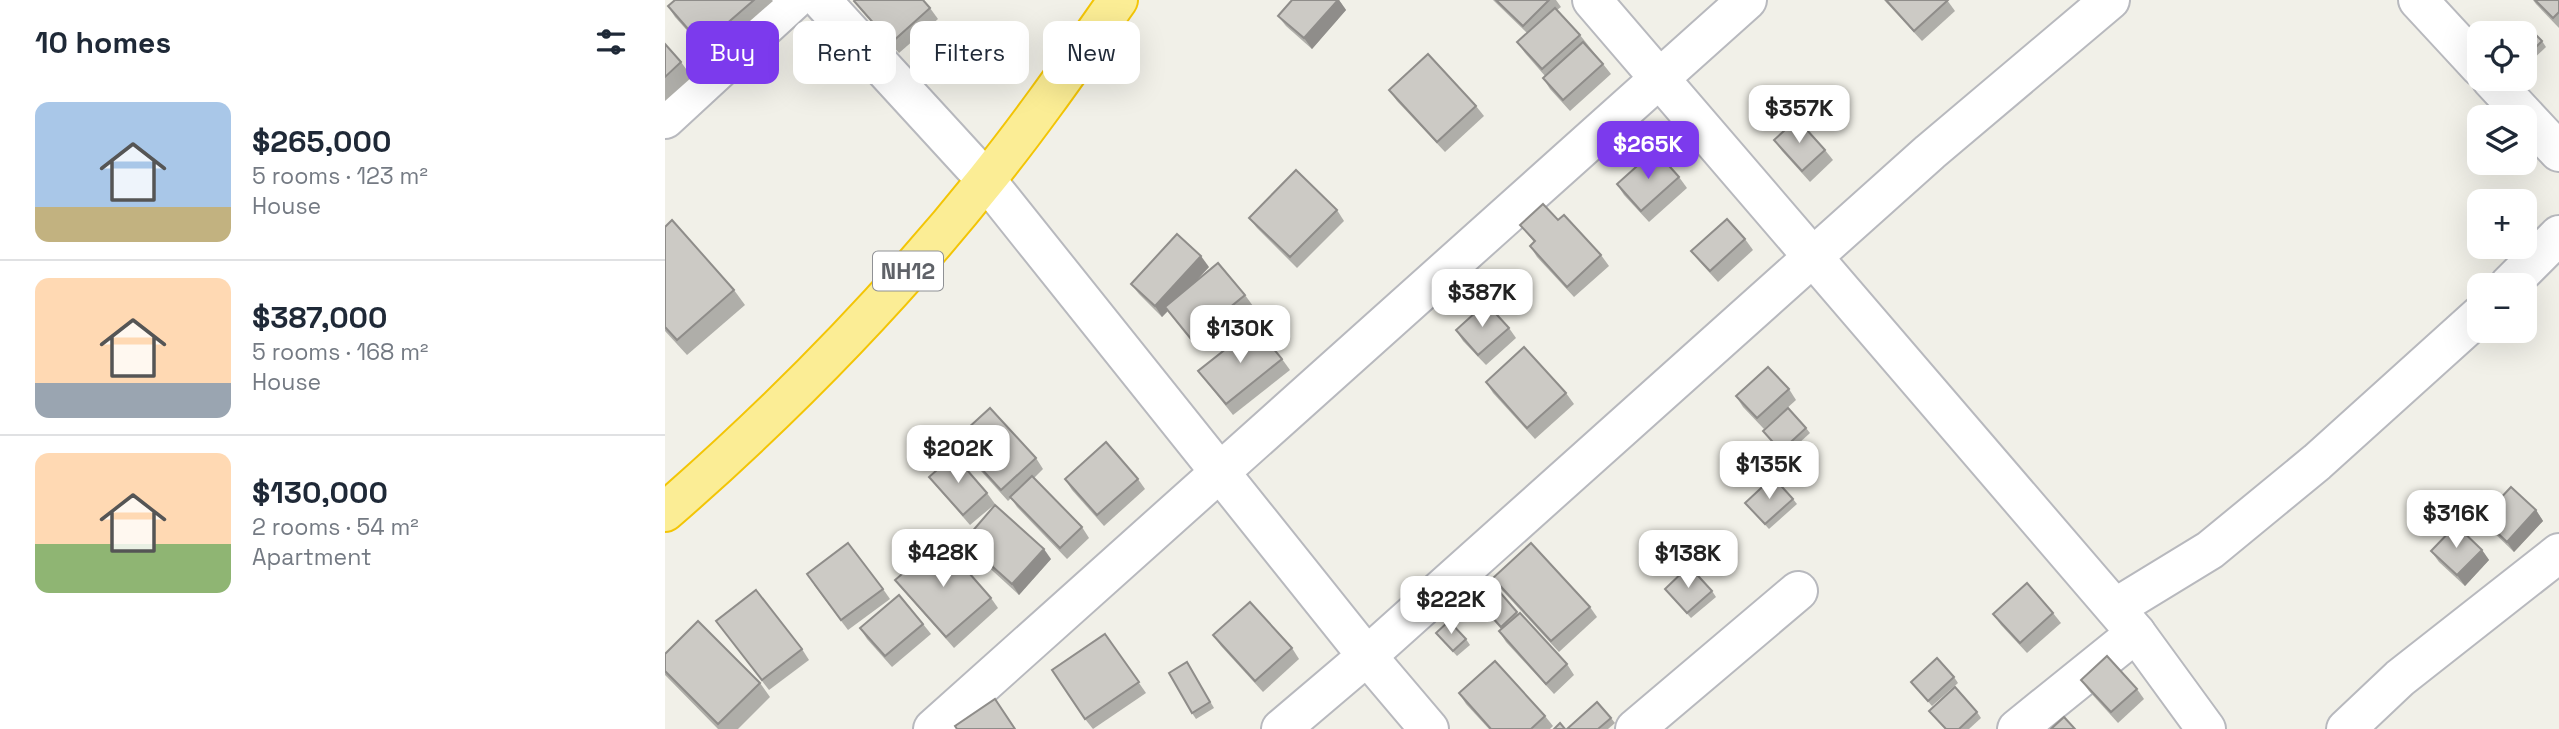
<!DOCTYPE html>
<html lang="en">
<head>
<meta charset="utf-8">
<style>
	:root { --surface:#fff; --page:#f6f6f7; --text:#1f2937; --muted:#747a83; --line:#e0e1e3; --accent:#7c3aed }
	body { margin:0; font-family:"Space Grotesk",sans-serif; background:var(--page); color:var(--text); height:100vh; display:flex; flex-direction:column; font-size:26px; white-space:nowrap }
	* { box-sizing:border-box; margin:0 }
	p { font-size:23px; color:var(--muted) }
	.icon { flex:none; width:38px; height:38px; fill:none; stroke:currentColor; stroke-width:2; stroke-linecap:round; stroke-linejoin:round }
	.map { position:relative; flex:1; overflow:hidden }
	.sheet { display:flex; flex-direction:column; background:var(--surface); width:665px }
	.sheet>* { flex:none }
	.top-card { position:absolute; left:21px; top:21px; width:665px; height:63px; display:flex; gap:14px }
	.controls { position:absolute; left:1802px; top:21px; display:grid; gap:14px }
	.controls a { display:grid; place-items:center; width:70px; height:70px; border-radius:14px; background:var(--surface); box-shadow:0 7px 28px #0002; font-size:35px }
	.price { position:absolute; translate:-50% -60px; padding:0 16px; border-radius:14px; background:#fff; color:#222; font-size:23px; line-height:46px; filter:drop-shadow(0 2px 4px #0008) }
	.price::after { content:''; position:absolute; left:50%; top:42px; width:21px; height:16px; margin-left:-10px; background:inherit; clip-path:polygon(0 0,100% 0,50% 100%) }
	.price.on { background:var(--accent); color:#fff }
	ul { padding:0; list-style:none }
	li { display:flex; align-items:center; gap:21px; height:175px; padding:0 35px }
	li+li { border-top:2px solid var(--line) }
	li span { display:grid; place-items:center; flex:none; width:196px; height:140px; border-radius:14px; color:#555 }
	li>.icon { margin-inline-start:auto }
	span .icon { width:84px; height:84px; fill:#fffc; stroke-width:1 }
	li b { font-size:30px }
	h2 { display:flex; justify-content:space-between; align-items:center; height:84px; padding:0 35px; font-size:30px }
	.pill { padding:0 24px; border-radius:14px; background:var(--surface); box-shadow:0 7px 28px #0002; font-size:24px; line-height:63px }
	.pill.on { background:var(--accent); color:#fff }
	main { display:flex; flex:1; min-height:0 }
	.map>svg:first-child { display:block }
</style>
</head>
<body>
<main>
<section class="sheet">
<h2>10 homes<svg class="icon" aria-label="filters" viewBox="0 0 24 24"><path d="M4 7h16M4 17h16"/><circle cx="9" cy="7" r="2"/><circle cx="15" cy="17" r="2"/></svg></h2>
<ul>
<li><span style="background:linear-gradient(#a9c7e8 75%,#c2b280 0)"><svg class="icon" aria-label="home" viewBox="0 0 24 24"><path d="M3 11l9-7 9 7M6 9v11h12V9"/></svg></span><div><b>$265,000</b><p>5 rooms · 123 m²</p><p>House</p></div></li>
<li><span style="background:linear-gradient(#ffd9b3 75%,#9aa5b1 0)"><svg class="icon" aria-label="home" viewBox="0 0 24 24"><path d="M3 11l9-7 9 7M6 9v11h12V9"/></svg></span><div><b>$387,000</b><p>5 rooms · 168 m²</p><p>House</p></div></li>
<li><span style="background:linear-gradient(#ffd9b3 65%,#8fb573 0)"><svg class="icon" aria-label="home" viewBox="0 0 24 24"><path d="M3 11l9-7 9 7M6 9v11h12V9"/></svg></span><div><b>$130,000</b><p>2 rooms · 54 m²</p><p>Apartment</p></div></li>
</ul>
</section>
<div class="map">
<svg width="1894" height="729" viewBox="0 0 1894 729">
	<rect width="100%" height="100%" fill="#f1f0e8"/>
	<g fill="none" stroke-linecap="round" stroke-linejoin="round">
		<!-- minor casing -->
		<g stroke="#b8b9be" stroke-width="42">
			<g id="minor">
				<polyline points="156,0 321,180 702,656 764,729"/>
				<polyline points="927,0 1471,633 1541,729"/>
				<polyline points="1753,0 1815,67"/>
				<polyline points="1826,79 1894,152"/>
				<polyline points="0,119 129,0"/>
				<polyline points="1844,285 1894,235"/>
				<polyline points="1450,608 1545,550 1652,462 1815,315"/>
				<polyline points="268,729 1082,0"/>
				<polyline points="616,729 702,656 1265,152 1445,0"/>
				<polyline points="970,729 1133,591"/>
				<polyline points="1352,729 1471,633"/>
				<polyline points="1681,729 1735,678 1894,553"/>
			</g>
		</g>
		<!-- highway casing -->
		<g stroke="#f3c506" stroke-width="42">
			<path id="highway" d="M0,512C116,411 225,300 321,180C368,122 410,61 453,0"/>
		</g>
		<!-- minor -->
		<use href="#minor" stroke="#fff" stroke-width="38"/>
		<!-- highway -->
		<use href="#highway" stroke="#fbed95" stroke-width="38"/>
	</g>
	<!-- wall -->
	<g fill="#afaea9">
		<polygon points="10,0 107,0 108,1 45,56 10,17 3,6"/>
		<polygon points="627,0 674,0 681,10 647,49 621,26 613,16"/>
		<polygon points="828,0 891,0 896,7 892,10 915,35 946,74 905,111 885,89 878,78 880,76 860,53 852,42 862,33"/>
		<polygon points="1219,0 1282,0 1290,11 1257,41"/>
		<polygon points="1868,0 1894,0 1894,28 1871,4"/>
		<polygon points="189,1 265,8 273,19 234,53 197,11"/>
		<polygon points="1860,33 1877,41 1881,47 1864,63 1860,60"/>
		<polygon points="0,44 16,62 27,77 0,101"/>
		<polygon points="724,90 811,106 819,116 780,152 732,101"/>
		<polygon points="1109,140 1160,150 1168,160 1145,182 1117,151"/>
		<polygon points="1014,177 1022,188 984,222 959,195 952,184"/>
		<polygon points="672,210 679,221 632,268 592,228 584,218"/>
		<polygon points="893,220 936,255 944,266 909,297 872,257 865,246 869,242 855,225"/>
		<polygon points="0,227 69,290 80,305 22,355 0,331"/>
		<polygon points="1080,239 1088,250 1053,282 1034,261 1026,251"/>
		<polygon points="544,267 529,282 580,295 588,306 534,350 503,311 497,317 474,294 466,284"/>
		<polygon points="844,328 851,338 821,365 798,341 791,330"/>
		<polygon points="617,359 625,370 568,415 533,371"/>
		<polygon points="821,382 901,393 909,404 870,439 828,393"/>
		<polygon points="1124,389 1131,400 1099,429 1078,407 1071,396"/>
		<polygon points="1141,428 1145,433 1120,456 1098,431"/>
		<polygon points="290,440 371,458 378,469 369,478 417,527 424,538 402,559 352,507 346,498 343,501 297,450"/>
		<polygon points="264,477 322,493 330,504 305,525 272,487"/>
		<polygon points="400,479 473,479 480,489 439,526 407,490"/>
		<polygon points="1128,499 1132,504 1104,529 1080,503"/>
		<polygon points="1871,510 1878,521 1849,552 1825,529 1817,518"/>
		<polygon points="299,541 386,559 354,595 306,551"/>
		<polygon points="1817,550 1824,560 1800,586 1774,562 1766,551"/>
		<polygon points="828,578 925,607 932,617 894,652 836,589"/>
		<polygon points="230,580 326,598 333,608 289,648 238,590"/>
		<polygon points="149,585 218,589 225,599 183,630"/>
		<polygon points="1000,589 1047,591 1051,597 1026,618"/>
		<polygon points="833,590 853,614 902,664 909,675 889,694 841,642 834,631 836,629 816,605"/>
		<polygon points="1388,613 1396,623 1362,653 1336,625 1328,614"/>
		<polygon points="51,621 137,649 144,660 104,690"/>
		<polygon points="258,624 266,634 227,667 202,639 195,628"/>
		<polygon points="771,633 801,639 805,645 792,656"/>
		<polygon points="440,634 481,693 428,729 420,719"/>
		<polygon points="548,635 627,648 634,659 598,692 556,646"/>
		<polygon points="0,654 95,683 105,697 73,729 53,729 2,677 0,675"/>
		<polygon points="522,662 549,708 531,719 527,713"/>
		<polygon points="1289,677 1293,683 1267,706 1246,682"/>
		<polygon points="1416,680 1472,689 1479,699 1453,723 1424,691"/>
		<polygon points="794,693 880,716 888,726 885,729 824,729 801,704"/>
		<polygon points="1264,711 1312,712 1316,718 1304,729 1280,729"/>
		<polygon points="946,718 950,723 943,729 902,729"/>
	</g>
	<!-- shaded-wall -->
	<g fill="#8f8d8a">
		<polygon points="673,0 674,0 681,10 647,49 639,38"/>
		<polygon points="536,256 544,267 497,317 490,306"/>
		<polygon points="1871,510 1878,521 1849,552 1842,542"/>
		<polygon points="379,549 386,559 354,595 347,584"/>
		<polygon points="1817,550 1824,560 1800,586 1792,575"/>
	</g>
	<!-- building -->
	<g fill="#cccac5" stroke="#8f8d8a" stroke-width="2">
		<polygon points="10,0 89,0 37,45 3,6"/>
		<polygon points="190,0 258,0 265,8 226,43 189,1"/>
		<polygon points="627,0 673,0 639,38 613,16"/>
		<polygon points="831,0 884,0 858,26"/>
		<polygon points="1221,0 1283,0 1249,31"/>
		<polygon points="1870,0 1894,0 1894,12 1888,18"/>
		<polygon points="890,8 915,35 877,69 852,42"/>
		<polygon points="1860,24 1877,41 1860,58 1860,33 1850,33"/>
		<polygon points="918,42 938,64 898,100 878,78"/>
		<polygon points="0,44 16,62 0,77"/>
		<polygon points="763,54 811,106 772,142 724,90"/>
		<polygon points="1132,119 1160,150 1137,171 1109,140"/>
		<polygon points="990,150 1014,177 976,211 952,184"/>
		<polygon points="631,170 672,210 625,257 584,218"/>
		<polygon points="878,204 893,220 899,215 936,255 902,287 865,246 870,241 855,225"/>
		<polygon points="1062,219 1080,239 1045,271 1026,251"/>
		<polygon points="7,220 69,290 12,340 0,327 0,227"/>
		<polygon points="512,234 536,256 490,306 466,284"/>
		<polygon points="553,263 580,295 526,339 500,307"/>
		<polygon points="821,303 844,328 813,355 791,330"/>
		<polygon points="590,326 617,359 561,404 533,371"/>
		<polygon points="859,347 901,393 862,428 821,382"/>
		<polygon points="1103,367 1124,389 1092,418 1071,396"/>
		<polygon points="325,408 371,458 336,490 290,440"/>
		<polygon points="1123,408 1141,428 1116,451 1098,431"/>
		<polygon points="441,442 473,479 432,515 400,479"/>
		<polygon points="289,455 322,493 298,515 264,477"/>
		<polygon points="367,476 417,527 395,548 345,497"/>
		<polygon points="1108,477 1128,499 1100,524 1080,503"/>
		<polygon points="1846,487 1871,510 1842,542 1817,518"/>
		<polygon points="330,505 379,549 347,584 299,541"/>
		<polygon points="1791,525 1817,550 1792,575 1766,551"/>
		<polygon points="276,541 326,598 281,637 230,580"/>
		<polygon points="183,543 218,589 176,620 142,574"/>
		<polygon points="866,543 925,607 886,641 828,578"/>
		<polygon points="1024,566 1047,591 1022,613 1000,589"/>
		<polygon points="1362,583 1388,613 1355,643 1328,614"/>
		<polygon points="91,590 137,649 97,680 51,621"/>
		<polygon points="833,590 852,612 836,627 816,605"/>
		<polygon points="234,595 258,624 220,656 195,628"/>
		<polygon points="585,602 627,648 590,681 548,635"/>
		<polygon points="855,613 902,664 881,684 834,631"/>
		<polygon points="33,621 95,683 53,724 0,671 0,654"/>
		<polygon points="784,621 801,639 788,651 771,633"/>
		<polygon points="440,634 474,682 420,719 387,670"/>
		<polygon points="1442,656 1472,689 1446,712 1416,680"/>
		<polygon points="1272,658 1289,677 1263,701 1246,682"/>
		<polygon points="830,661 880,716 866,729 826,729 794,693"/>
		<polygon points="522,662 545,702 527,713 504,673"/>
		<polygon points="1290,687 1312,712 1294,729 1281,729 1264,711"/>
		<polygon points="330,699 350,729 292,729 290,726"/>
		<polygon points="932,702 946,718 933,729 902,729"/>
		<polygon points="1399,717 1410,729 1386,729"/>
		<polygon points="895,723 900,729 889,729"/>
	</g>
	<g text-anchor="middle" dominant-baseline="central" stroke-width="5" stroke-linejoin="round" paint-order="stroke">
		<!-- shield labels -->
		<rect fill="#fff" stroke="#8f9195" stroke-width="2" x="208" y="251.5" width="70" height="39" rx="5"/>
		<g font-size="23" font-weight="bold" fill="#5f6268">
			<text x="243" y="271">NH12</text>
		</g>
	</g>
</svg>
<div class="controls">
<a><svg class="icon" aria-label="locate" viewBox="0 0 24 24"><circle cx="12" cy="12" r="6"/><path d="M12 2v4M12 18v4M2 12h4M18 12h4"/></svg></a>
<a><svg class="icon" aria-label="layers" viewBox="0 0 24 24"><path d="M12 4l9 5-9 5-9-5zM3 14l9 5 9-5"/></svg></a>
<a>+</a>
<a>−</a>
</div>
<b class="price" style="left:1134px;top:145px">$357K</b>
<b class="price on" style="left:983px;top:181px">$265K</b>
<b class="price" style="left:817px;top:329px">$387K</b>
<b class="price" style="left:575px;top:365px">$130K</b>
<b class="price" style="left:293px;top:485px">$202K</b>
<b class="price" style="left:1104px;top:501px">$135K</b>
<b class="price" style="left:1791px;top:550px">$316K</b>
<b class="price" style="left:278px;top:589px">$428K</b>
<b class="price" style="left:1023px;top:590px">$138K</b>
<b class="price" style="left:786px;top:636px">$222K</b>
<div class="top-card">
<a class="pill on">Buy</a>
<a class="pill">Rent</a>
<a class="pill">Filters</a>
<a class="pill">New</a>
</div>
</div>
</main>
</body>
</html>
